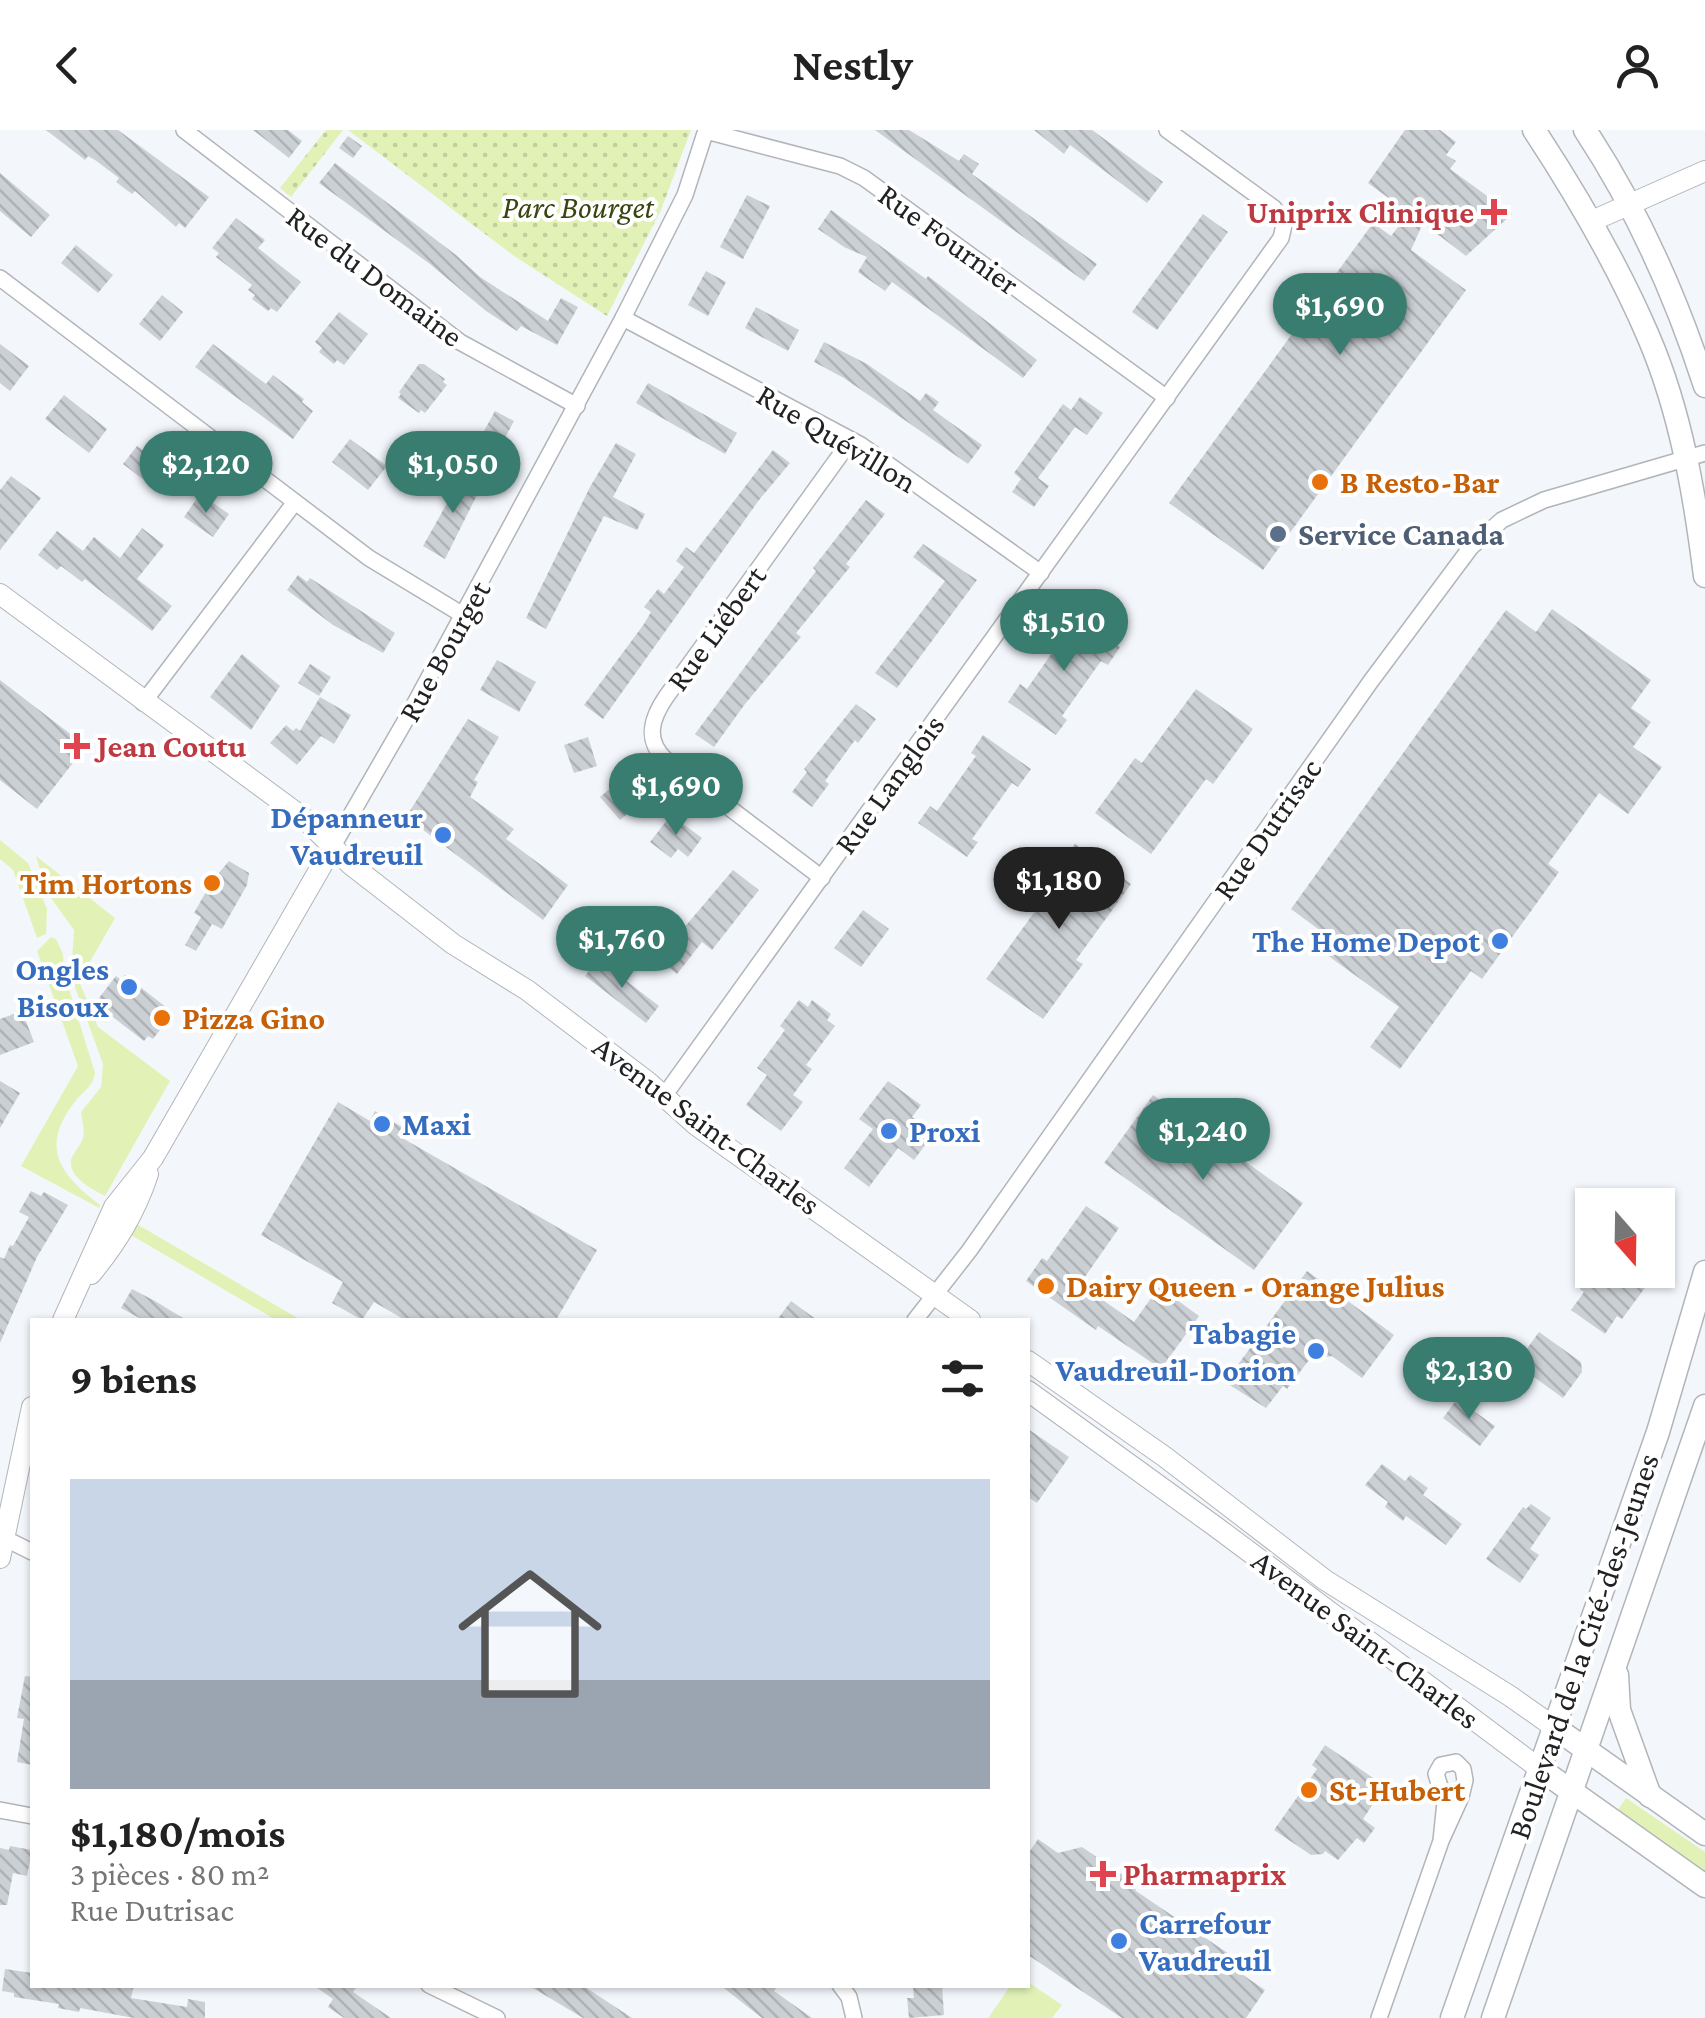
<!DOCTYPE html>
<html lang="fr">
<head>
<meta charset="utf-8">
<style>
	:root { --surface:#fff; --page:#f2f2f2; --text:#222; --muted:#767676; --line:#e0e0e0; --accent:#397d71 }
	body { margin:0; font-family:"Crimson Pro",serif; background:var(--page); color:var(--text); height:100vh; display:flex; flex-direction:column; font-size:38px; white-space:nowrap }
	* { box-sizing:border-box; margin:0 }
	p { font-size:32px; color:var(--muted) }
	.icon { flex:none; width:55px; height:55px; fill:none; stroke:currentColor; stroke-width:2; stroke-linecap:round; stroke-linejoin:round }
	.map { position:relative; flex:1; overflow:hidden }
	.details { position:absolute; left:30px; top:1188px; width:1000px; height:670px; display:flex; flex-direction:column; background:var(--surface); border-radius:0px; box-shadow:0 2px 8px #0004 }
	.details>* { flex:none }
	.needle { width:65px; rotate:160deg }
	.buttons { position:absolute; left:1575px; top:1058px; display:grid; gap:20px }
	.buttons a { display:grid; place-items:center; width:100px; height:100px; border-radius:0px; background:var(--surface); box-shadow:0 2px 8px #0004; font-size:50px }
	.price { position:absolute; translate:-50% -85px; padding:0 22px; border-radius:35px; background:var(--accent); color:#fff; font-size:32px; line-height:65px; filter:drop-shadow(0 2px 5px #0008) }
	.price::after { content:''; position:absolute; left:50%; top:60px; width:30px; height:22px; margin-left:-15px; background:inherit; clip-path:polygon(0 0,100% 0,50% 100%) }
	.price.selected { background:#222; color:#fff }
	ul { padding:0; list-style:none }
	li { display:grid; align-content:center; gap:20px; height:530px; padding:0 40px }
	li+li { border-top:2px solid var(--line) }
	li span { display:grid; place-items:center; height:310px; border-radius:0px; color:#555 }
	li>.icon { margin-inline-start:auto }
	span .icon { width:180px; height:180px; fill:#fffc; stroke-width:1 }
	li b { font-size:42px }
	h2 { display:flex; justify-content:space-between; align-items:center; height:120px; padding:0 40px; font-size:42px }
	header { display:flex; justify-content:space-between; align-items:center; height:130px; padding:0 40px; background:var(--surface); font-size:45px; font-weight:700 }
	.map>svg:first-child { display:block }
</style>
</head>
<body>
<header><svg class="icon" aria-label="back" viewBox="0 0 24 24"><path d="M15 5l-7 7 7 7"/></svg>Nestly<svg class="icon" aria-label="person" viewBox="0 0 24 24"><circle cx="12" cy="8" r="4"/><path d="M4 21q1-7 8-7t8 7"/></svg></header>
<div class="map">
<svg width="1705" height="1888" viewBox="0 0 1705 1888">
	<defs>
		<pattern id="park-dots" width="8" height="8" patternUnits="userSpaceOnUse" patternTransform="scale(2.5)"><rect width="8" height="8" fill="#e2f2b7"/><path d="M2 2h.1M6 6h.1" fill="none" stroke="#c2cf9d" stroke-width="1.8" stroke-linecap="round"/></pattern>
		<pattern id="building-back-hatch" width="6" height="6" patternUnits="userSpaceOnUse" patternTransform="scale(2.5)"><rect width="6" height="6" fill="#cbd0d4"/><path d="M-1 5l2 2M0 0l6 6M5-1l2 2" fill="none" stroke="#aeb2b6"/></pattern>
	</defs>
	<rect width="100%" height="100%" fill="#f3f7fc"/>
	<!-- grass -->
	<g fill="#e2f2b7">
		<polygon points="0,710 28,733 47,779 46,804 37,808 13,740 0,729"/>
		<path d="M36,726L115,788L79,851L98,897L170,951L105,1066C93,1060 68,1047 71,1030C73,1023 81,1015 83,1008C85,999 82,990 81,982L101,957L103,934L75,857L72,830L74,800L46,761Z"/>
		<path d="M51,807L56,809L63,824L65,846L95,943C93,956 85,960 77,969C39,1016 58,1043 100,1075L99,1078L21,1036L78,936L37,821Z"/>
		<polygon points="135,1093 301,1190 276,1190 131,1105"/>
		<polygon points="1626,1668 1705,1722 1705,1743 1617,1681"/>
		<polygon points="1028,1852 1062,1875 1052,1888 988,1888 1011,1855 1028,1855"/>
	</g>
	<!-- park -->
	<g fill="url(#park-dots)">
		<polygon points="326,0 343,0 291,67 280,58"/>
		<polygon points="348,0 691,0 661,80 607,186 514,126"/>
	</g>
	<!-- building -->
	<g fill="url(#building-back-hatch)">
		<polygon points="46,0 118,0 209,67 185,98 179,93 176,97 135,61 132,64 116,52 119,48 95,30 88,26 85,30"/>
		<polygon points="253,0 288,0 302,11 289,28"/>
		<polygon points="875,0 909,0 959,31 964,24 979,34 972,44 1097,134 1084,151"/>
		<polygon points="1034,0 1092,0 1163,52 1147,73 1070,15 1064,24"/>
		<polygon points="1405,0 1440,0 1456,12 1446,25 1456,31 1450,39 1512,84 1466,126 1423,93 1411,120 1466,160 1263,440 1169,373 1373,93 1391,106 1409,83 1368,53"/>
		<polygon points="348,6 362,16 353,28 339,18"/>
		<polygon points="335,33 456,125 480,147 548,191 561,168 578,177 557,215 521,196 517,201 486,181 430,134 319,53"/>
		<polygon points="0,43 50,85 31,107 0,81"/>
		<polygon points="747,65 770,76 743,129 720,117"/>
		<polygon points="831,80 926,149 928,146 1037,230 1023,248 892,152 885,161 858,142 867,127 844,117 818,99"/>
		<polygon points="1203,84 1228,102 1157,200 1132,182"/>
		<polygon points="236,88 265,110 258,118 301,152 277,182 271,178 268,181 252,169 255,165 248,160 252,155 216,127 219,123 212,118"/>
		<polygon points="76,115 113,145 98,163 61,133"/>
		<polygon points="706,141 726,152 708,186 688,175"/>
		<polygon points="162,165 183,182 160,211 139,194"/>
		<polygon points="756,177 799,200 788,221 745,198"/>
		<polygon points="339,182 368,204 344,235 337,230 334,234 319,222 322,218 315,212"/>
		<polygon points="824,212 867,234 920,271 926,263 939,272 933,280 982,315 968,334 844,248 814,232"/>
		<polygon points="0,214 29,236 10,261 0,253"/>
		<polygon points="213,214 266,254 273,245 304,269 302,272 313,281 293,309 195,237"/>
		<polygon points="419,234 424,234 445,249 443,252 447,255 425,283 421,280 419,283 398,268 401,264 399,262"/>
		<polygon points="648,253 737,303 725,324 636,273"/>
		<polygon points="64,265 107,299 89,323 45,289"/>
		<polygon points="1080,267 1103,283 1087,305 1075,297 1038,348 1049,356 1034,377 1012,362 1021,349 1014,343 1063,274 1071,280"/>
		<polygon points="495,281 514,291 497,323 478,312"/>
		<polygon points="350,309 387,336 368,360 332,332"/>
		<polygon points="616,313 636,324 613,367 645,384 637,400 604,386 546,499 526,488 590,357"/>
		<polygon points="137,316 163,336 149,354 123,334"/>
		<polygon points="773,320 790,333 759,370 603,589 584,575 644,494 651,482 644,477 658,459 664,464 684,437 676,431 686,417 694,423 698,418"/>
		<polygon points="464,343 483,353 445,429 423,416"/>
		<polygon points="11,346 41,368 0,420 0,360"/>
		<polygon points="200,364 229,384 213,407 184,387"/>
		<polygon points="866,370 885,384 846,434 850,437 796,503 801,507 745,574 714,617 695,604 816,441 813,438"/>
		<polygon points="142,398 164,415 137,449 172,476 152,501 85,449 82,452 61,436 57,440 38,425 57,401 83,421 94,407 120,428"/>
		<polygon points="923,414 977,450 897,558 875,543 945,451 913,427"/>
		<polygon points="298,445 307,452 310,448 395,503 383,523 333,495 287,460"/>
		<polygon points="1552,479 1651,550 1631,578 1651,592 1633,617 1662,637 1628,684 1599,663 1548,734 1559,742 1482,849 1471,841 1400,939 1370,917 1399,877 1316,817 1325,804 1291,779 1506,480 1536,502"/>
		<polygon points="1072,483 1120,517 1108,535 1101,531 1062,586 1067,590 1056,605 1008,572 1020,554 1027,559 1065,504 1060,501"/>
		<polygon points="242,524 280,556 251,600 210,567"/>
		<polygon points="497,530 536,552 519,582 480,560"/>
		<polygon points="310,534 331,547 319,566 298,553"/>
		<polygon points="0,550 86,616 37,679 0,650"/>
		<polygon points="1196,559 1253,599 1213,654 1206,649 1151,724 1095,683 1135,628 1142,633"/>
		<polygon points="320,567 351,585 334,614 321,606 297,635 270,613 286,595 293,601 296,598 300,601"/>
		<polygon points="856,574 876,589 858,613 855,610 825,651 829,654 812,677 792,662 807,642 804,639"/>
		<polygon points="468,589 499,607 474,650 478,652 470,667 514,699 506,709 568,755 543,790 406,687"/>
		<polygon points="983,605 1031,639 1018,657 1012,653 972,709 978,712 967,727 918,693 930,676 937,681 976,626 971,623"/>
		<polygon points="588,607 597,636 574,643 564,615"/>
		<polygon points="620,650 640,673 620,690 600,667"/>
		<polygon points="671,685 702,708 688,727 678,719 671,728 650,712"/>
		<polygon points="1075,714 1131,754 1076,830 1083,834 1043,889 986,849 1041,773 1035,769"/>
		<polygon points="229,731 249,743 247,755 222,799 212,794 196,821 185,815 201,787 194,783 212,751"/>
		<polygon points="733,740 759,760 712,820 702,812 677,844 627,805 645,782 677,806"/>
		<polygon points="863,780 889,799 861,837 834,818"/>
		<polygon points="598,829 659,876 646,893 585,846"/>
		<polygon points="125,845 167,878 164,882 170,887 153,909 148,906 144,911 101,878 105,873 99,868 116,846 121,850"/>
		<polygon points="799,870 808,877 812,870 831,884 827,890 835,896 806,935 812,939 793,965 803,972 781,1001 746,975 767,945 757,938 785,900 780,896"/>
		<polygon points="22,881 34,912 0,925 0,889"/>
		<polygon points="0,951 20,963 0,998"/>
		<polygon points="888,951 921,975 912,987 934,1003 914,1030 898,1018 869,1057 844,1038 873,999 859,989"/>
		<polygon points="1153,965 1303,1073 1254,1140 1104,1033"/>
		<polygon points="338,972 370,991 375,981 402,997 397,1005 597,1120 556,1190 405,1190 374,1172 362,1190 332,1173 343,1152 261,1105"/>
		<polygon points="31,1061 41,1066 44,1062 68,1075 37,1127 0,1213 0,1127 4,1129 10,1115 13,1116 29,1087 19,1082"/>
		<polygon points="1086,1076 1119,1098 1080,1154 1134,1192 1159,1157 1199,1186 1161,1239 1098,1196 1096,1200 1026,1151 1042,1128 1047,1131"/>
		<polygon points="1593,1140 1658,1140 1622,1189 1617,1186 1605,1204 1571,1180 1584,1162 1580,1159"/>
		<polygon points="1307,1141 1394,1205 1362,1248 1332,1226 1309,1230 1287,1259 1283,1256 1266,1278 1225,1252"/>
		<polygon points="132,1159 155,1171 186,1190 143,1190 121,1178"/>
		<polygon points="791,1171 817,1190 777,1190"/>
		<polygon points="1539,1202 1581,1232 1582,1242 1563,1268 1516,1234"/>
		<polygon points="1457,1269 1495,1296 1480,1316 1443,1288"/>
		<polygon points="1028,1299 1069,1327 1037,1373 1028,1367"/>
		<polygon points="1382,1334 1405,1351 1410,1345 1428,1358 1423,1365 1462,1394 1446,1415 1406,1386 1403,1391 1385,1377 1388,1372 1365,1355"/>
		<polygon points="1531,1374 1551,1388 1530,1419 1539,1425 1520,1453 1486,1429 1523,1377 1526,1379"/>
		<polygon points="25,1546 32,1547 32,1635 17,1632 24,1589 17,1588"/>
		<polygon points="1325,1615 1385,1656 1363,1689 1375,1698 1364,1713 1357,1708 1338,1730 1325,1721 1323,1724 1311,1725 1274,1700 1317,1639 1312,1635"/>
		<polygon points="1038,1709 1058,1723 1082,1717 1133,1752 1136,1761 1229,1824 1224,1832 1265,1860 1246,1888 1122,1888 1028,1825 1028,1724"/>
		<polygon points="10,1716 32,1720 27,1746 13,1743 7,1775 0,1775 0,1718 9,1720"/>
		<polygon points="5,1839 32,1843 32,1855 134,1855 131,1868 187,1877 188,1869 205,1872 205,1888 134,1888 80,1878 79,1882 58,1878 59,1874 14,1867 14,1863 2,1861"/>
		<polygon points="313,1855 358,1855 353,1862 391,1888 344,1888 328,1877 333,1869"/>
		<polygon points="528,1855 582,1855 632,1888 583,1888"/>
		<polygon points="720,1855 778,1855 774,1861 812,1888 762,1888"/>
		<polygon points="942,1855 944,1885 909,1888 907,1868 914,1868 913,1857"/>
	</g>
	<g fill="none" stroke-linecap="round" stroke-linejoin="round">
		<!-- minor casing -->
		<g stroke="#b1b5ba" stroke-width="18">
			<g id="minor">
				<polyline points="184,0 460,212 577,276"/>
				<polyline points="706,1 840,36 864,48 1167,268"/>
				<polyline points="0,148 369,428 463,485"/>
				<polyline points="623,188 861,315 1041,443"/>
				<polyline points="143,573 295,372"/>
				<polyline points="333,716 408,586 623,188 685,65 706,0"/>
				<path d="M822,748L665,629C645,610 651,589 666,567L851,310"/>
				<polyline points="664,966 1281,108 1284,95 1274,78 1167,0"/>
				<polyline points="915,1190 969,1121 1371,551 1471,417 1502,390 1544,370 1705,323"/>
				<polyline points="0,1406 32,1422"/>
				<polyline points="0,1680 32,1686"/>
				<polyline points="429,1855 497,1888"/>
				<polyline points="840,1855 849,1867 854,1888"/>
				<polyline points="1379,1888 1441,1711 1461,1667 1465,1650 1463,1639 1456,1632 1441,1635 1436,1644 1445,1672 1441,1711"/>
			</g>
		</g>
		<!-- tertiary casing -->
		<g stroke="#b1b5ba" stroke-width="22">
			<g id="tertiary">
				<polyline points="1592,91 1705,41"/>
				<polyline points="0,464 305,689 350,734 453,814 527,860 648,952 696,995 970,1190"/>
				<path d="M91,1144C117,1112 135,1083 148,1044"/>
				<polyline points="63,1190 114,1077 153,1028 333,716"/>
				<polyline points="1028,1231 1165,1327 1325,1450 1510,1566 1554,1597"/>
				<polyline points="1028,1261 1216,1397 1540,1639"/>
				<polyline points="0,1428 32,1277"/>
			</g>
		</g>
		<!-- secondary casing -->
		<g stroke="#b1b5ba" stroke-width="25">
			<g id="secondary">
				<path d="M1534,0C1578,67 1618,135 1649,208C1681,283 1695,366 1705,446"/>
				<path d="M1585,0C1637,79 1676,166 1705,256"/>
				<polyline points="1617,1545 1619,1580 1650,1666"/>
				<polyline points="1554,1597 1705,1704"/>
				<polyline points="1540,1639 1705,1756"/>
				<polyline points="1452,1888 1658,1302 1705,1142"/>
				<polyline points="1493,1888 1705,1276"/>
			</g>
		</g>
		<!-- minor -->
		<use href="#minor" stroke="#fff" stroke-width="15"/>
		<!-- tertiary -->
		<use href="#tertiary" stroke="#fff" stroke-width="20"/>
		<!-- secondary -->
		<use href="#secondary" stroke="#fff" stroke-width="22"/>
	</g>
	<!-- markers -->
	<g fill="#e0444e" stroke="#fff" stroke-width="4">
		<path d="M1489 67h10v10h10v10h-10v10h-10v-10h-10v-10h10z"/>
		<path d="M72 601h10v10h10v10h-10v10h-10v-10h-10v-10h10z"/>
		<path d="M1098 1729h10v10h10v10h-10v10h-10v-10h-10v-10h10z"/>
	</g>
	<g fill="#e8710a" stroke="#fff" stroke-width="4">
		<circle cx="1320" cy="352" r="10"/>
		<circle cx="212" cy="753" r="10"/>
		<circle cx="162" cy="888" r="10"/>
		<circle cx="1046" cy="1156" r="10"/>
		<circle cx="1309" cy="1660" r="10"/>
	</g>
	<circle fill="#5c6f8a" stroke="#fff" stroke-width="4" cx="1278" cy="404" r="10"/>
	<g fill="#3f7fe0" stroke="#fff" stroke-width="4">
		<circle cx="443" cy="705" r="10"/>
		<circle cx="1500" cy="811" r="10"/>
		<circle cx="129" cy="857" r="10"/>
		<circle cx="382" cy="994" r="10"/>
		<circle cx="889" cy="1001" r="10"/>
		<circle cx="1316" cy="1221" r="10"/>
		<circle cx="1119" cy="1811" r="10"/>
	</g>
	<g text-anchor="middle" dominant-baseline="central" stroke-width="8" stroke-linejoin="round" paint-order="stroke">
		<!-- park labels -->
		<g font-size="32" font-style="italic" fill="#39440f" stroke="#fff">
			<text x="578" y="77">Parc Bourget</text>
		</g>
		<!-- health labels -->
		<g font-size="32" font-weight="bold" fill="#be3a42" stroke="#fff" text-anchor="start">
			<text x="1474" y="82" text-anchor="end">Uniprix Clinique</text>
			<text x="97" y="616">Jean Coutu</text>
			<text x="1123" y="1744">Pharmaprix</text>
		</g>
		<!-- street labels -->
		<g font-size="32" fill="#212224" stroke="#fff">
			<text transform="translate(949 109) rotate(36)">Rue Fournier</text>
			<text transform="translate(375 146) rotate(37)">Rue du Domaine</text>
			<text transform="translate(837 308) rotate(31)">Rue Quévillon</text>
			<text transform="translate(716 498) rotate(-54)">Rue Liébert</text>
			<text transform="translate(444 521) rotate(-61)">Rue Bourget</text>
			<text transform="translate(889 654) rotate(-54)">Rue Langlois</text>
			<text transform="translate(1267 699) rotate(-55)">Rue Dutrisac</text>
			<text transform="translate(707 995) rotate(37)">Avenue Saint-Charles</text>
			<text transform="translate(1366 1509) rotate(37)">Avenue Saint-Charles</text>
			<text transform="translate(1583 1516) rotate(-71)">Boulevard de la Cité-des-Jeunes</text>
		</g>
		<!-- food labels -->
		<g font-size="32" font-weight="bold" fill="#c56008" stroke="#fff" text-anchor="start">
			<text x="1340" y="352">B Resto-Bar</text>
			<text x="192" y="753" text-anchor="end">Tim Hortons</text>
			<text x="182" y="888">Pizza Gino</text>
			<text x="1066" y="1156">Dairy Queen - Orange Julius</text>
			<text x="1329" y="1660">St-Hubert</text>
		</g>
		<!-- service labels -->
		<g font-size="32" font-weight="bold" fill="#4e5e75" stroke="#fff" text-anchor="start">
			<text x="1298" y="404">Service Canada</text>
		</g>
		<!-- shop labels -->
		<g font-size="32" font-weight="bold" fill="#366cbe" stroke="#fff" text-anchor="end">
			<text x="423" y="687">Dépanneur<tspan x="423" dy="37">Vaudreuil</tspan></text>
			<text x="1480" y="811">The Home Depot</text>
			<text x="109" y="839">Ongles<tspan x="109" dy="37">Bisoux</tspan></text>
			<text x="402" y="994" text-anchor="start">Maxi</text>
			<text x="909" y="1001" text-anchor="start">Proxi</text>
			<text x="1296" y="1203">Tabagie<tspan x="1296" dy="37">Vaudreuil-Dorion</tspan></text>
			<text x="1139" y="1793" text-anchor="start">Carrefour<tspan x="1139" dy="37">Vaudreuil</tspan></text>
		</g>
	</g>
</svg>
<div class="buttons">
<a><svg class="needle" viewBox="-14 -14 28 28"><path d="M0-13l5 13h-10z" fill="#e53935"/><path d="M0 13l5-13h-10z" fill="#767676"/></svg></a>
</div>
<b class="price" style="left:1340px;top:228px">$1,690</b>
<b class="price" style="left:206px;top:386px">$2,120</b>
<b class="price" style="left:453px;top:386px">$1,050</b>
<b class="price" style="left:1064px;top:544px">$1,510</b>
<b class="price" style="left:676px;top:708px">$1,690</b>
<b class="price selected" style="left:1059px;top:802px">$1,180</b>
<b class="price" style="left:622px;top:861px">$1,760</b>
<b class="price" style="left:1203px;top:1053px">$1,240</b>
<b class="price" style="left:1469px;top:1292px">$2,130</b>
<section class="details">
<h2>9 biens<svg class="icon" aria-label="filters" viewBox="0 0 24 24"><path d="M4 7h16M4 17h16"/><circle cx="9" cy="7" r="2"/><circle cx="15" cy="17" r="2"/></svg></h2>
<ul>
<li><span style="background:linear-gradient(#c9d6e8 65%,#9aa5b1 0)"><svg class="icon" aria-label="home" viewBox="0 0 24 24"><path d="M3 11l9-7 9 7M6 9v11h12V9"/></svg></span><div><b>$1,180/mois</b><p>3 pièces · 80 m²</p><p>Rue Dutrisac</p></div></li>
</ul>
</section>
</div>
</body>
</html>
